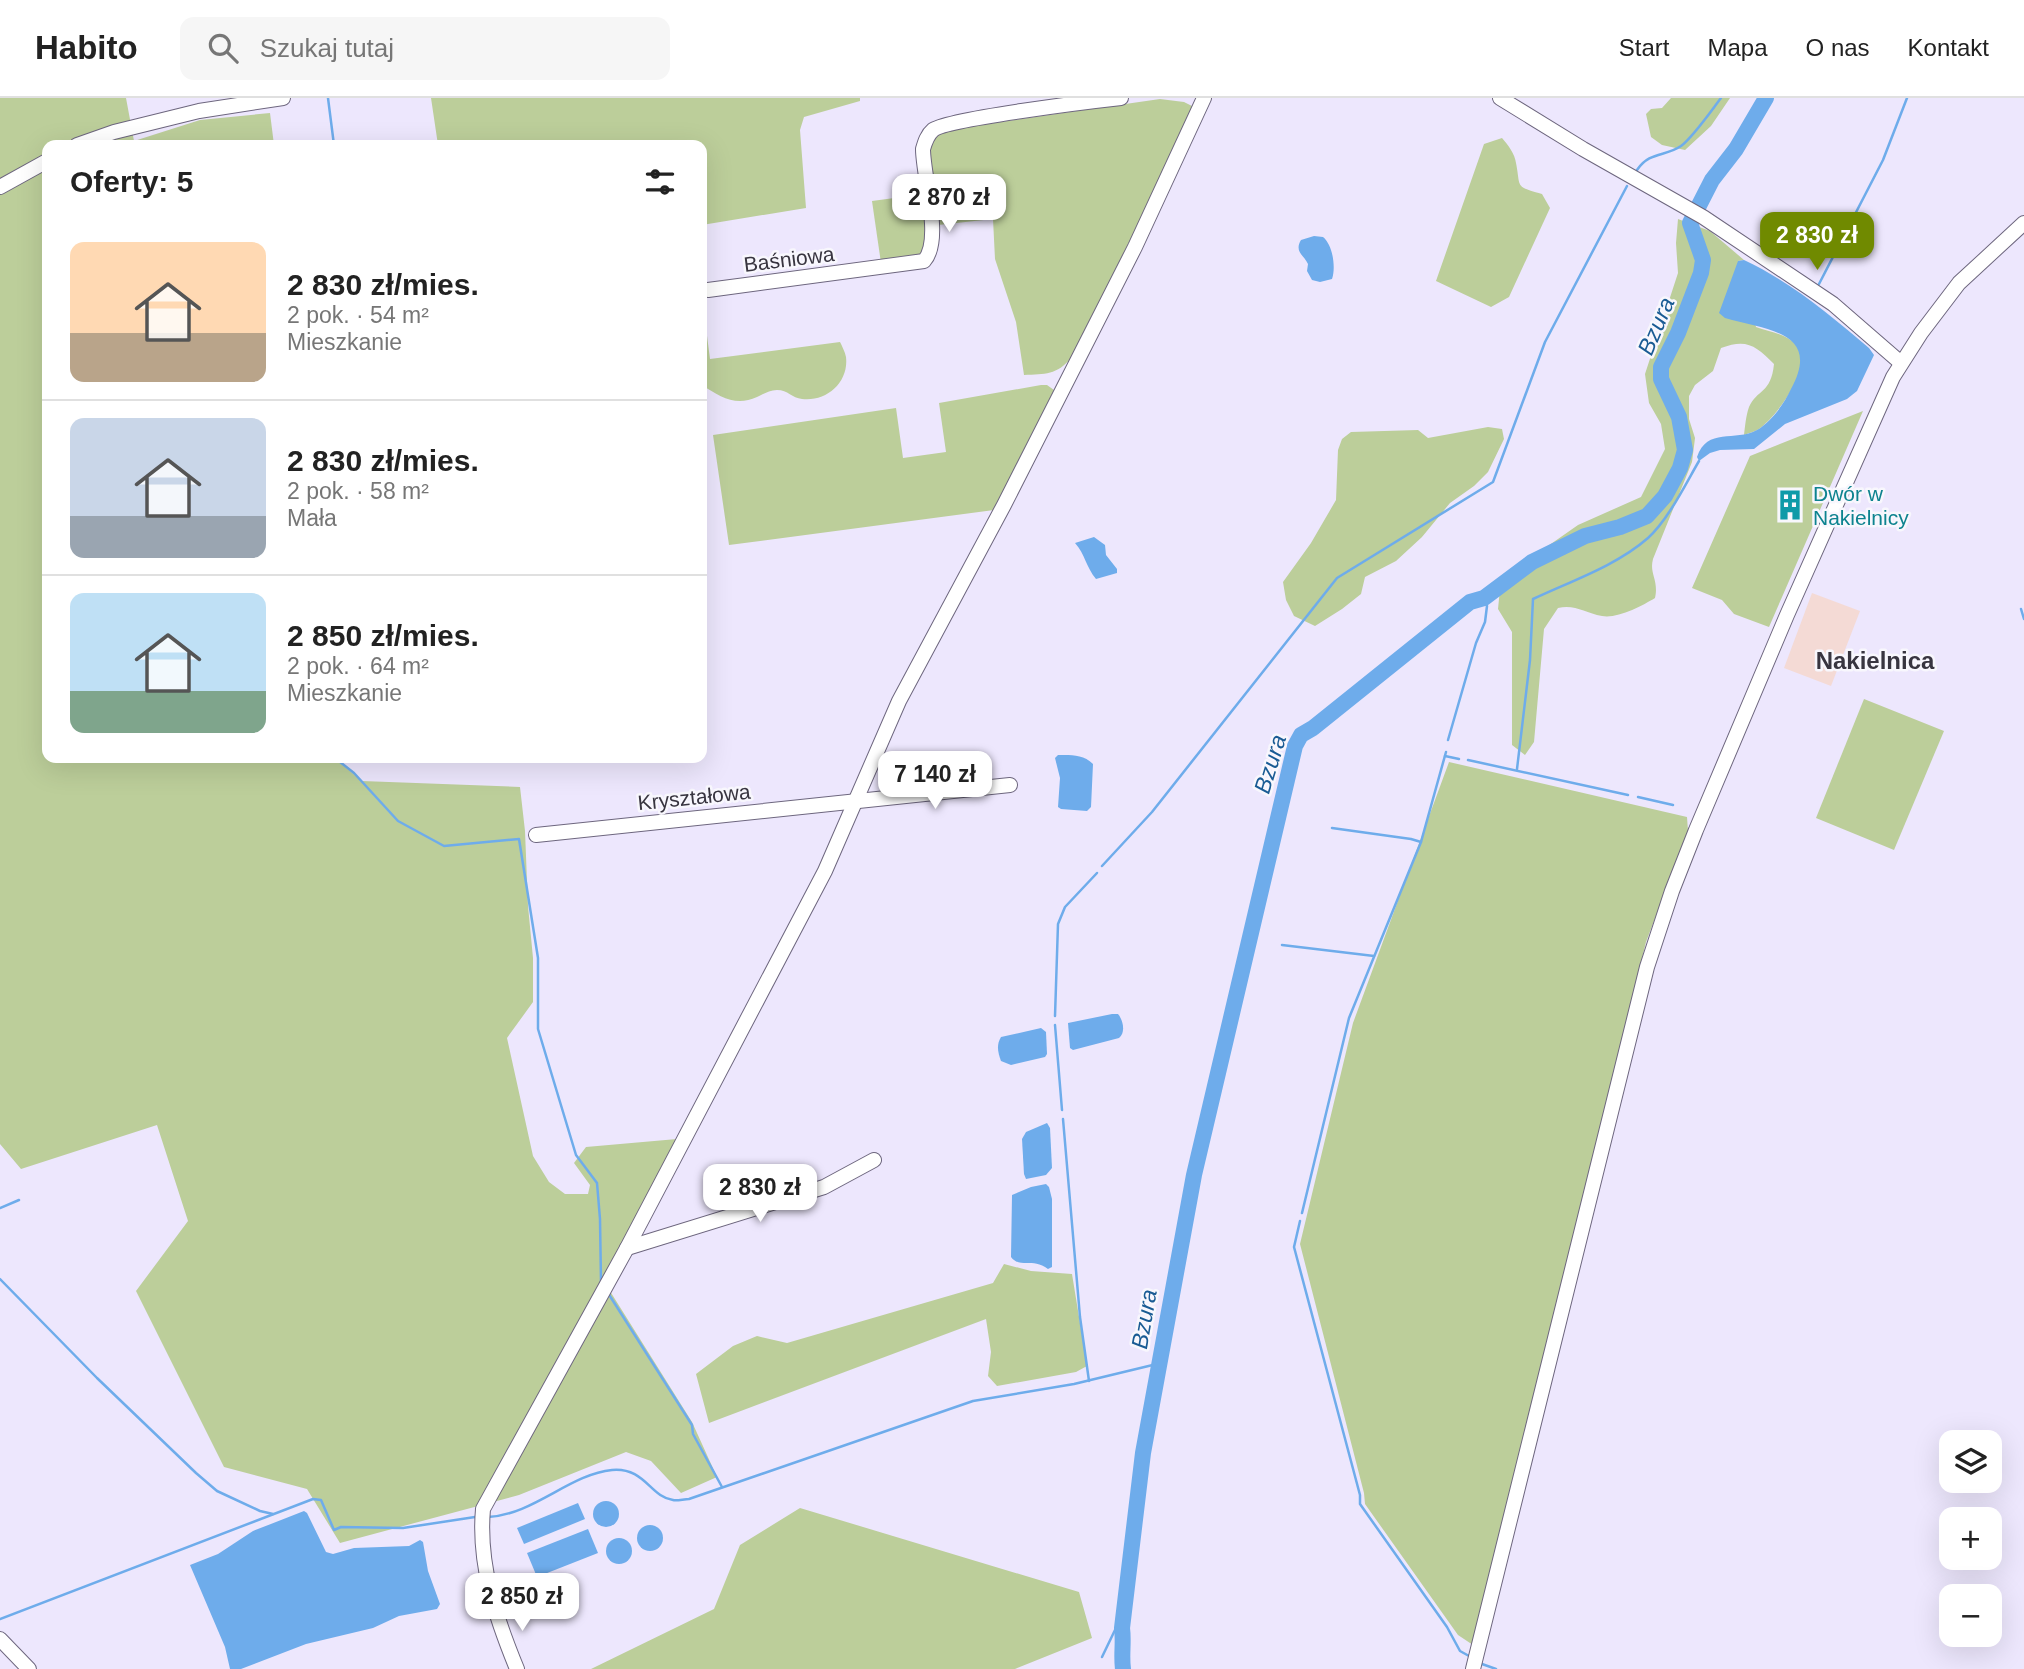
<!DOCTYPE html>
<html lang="pl">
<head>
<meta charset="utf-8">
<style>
	:root { --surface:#fff; --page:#f6f6f6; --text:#222; --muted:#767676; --line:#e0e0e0; --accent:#708a00 }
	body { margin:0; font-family:Arial,sans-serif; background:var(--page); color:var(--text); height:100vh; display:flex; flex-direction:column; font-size:26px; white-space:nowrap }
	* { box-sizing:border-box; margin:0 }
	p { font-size:23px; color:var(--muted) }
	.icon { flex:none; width:38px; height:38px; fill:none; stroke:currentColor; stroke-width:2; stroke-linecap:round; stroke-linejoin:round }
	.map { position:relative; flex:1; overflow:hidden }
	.side { position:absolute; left:42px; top:42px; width:665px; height:623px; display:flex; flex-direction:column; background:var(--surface); border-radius:14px; box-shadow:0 7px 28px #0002 }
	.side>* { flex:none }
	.buttons { position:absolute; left:1939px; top:1332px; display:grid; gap:14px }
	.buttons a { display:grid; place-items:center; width:63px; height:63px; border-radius:14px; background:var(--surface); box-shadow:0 7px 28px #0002; font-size:35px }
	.price { position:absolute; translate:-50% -60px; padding:0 16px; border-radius:14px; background:#fff; color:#222; font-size:23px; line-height:46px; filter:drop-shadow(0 2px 4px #0008) }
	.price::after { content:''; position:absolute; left:50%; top:42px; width:21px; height:16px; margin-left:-10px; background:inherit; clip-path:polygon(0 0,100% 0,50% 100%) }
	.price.on { background:var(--accent); color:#fff }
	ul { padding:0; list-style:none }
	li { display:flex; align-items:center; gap:21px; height:175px; padding:0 28px }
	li+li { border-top:2px solid var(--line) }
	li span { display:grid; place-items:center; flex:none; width:196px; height:140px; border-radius:14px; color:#555 }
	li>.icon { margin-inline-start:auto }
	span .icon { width:84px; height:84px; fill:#fffc; stroke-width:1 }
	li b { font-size:30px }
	h2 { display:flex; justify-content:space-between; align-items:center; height:84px; padding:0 28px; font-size:30px }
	header { display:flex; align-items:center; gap:42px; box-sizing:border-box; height:98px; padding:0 35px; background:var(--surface); border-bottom:2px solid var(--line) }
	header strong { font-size:33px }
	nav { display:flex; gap:38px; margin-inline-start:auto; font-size:24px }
	.search { width:490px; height:63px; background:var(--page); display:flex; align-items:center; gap:18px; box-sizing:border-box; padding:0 24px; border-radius:14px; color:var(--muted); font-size:26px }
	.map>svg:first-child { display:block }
</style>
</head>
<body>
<header>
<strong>Habito</strong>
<div class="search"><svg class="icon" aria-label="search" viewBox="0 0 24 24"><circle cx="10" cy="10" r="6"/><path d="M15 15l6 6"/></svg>Szukaj tutaj</div>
<nav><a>Start</a><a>Mapa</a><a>O nas</a><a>Kontakt</a></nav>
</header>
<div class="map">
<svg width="2024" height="1571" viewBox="0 0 2024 1571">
	<rect width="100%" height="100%" fill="#ede7fd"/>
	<!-- commercial -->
	<polygon fill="#f4dad5" points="1812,495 1860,513 1831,588 1784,570"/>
	<!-- green -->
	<g fill="#bcce9a">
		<polygon points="0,0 126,0 134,43 200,22 270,15 274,47 47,47 47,660 334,660 362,683 520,689 525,733 528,808 533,860 533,904 507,940 533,1058 549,1084 565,1096 588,1096 590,1087 574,1065 586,1049 677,1041 603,1182 692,1324 717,1379 681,1395 651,1363 626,1354 519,1397 340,1445 307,1391 224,1369 136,1193 188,1123 157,1027 21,1071 0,1046"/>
		<polygon points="431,0 860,0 860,3 804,19 800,32 806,110 702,127 702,47 438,47"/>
		<polygon points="1671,0 1730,0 1711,28 1685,52 1662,47 1651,39 1646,16 1651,11 1662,10"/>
		<path d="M1160,1L1184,4L1194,9L1115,175L1071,260C1057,277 1045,276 1024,277L1016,224L995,161L993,121L938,127C936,110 922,59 930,45C936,36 949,33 959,30Z"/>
		<path d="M1502,40C1508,47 1515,56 1516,65C1521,90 1514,88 1542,96L1550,110L1509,199L1491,209L1436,183L1484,46Z"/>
		<polygon points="924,96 927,143 921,158 881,165 872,103"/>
		<path d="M1678,121L1710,133L1744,162L1738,163L1756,229C1770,234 1787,236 1796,247C1815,268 1777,318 1759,331C1754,334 1748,335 1744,337C1745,329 1746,317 1749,309C1757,291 1771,296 1774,266C1756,248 1747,240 1721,250L1713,273L1695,287L1689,298V321L1695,340L1692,364L1653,461C1649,476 1659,482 1655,500C1642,508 1617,521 1602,518C1585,515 1575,506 1558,510L1544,531L1534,644L1525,657L1512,647V534L1498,511L1501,481L1578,427L1641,399L1665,351L1661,326L1649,305L1645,276L1678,175L1676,145Z"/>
		<path d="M702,199L710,261L840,244C842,248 845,254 846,259C849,285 826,304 802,301C792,300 788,292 777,292C769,292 764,296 757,299C736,309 720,299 702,287Z"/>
		<polygon points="1041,287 1047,287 1054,292 994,412 729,447 713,337 896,310 903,360 946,354 939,305"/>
		<polygon points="1863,313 1769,529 1734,516 1722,502 1692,490 1750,358"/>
		<polygon points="1488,329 1502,331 1504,341 1488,374 1474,388 1450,405 1422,439 1396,463 1365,479 1361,496 1342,511 1315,528 1294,518 1286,502 1283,484 1311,445 1336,402 1338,352 1342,341 1351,334 1418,332 1428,340"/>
		<polygon points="1864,601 1944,633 1894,752 1816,720"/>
		<polygon points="1449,664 1687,719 1688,733 1646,844 1473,1547 1458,1537 1365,1406 1364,1395 1300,1146 1353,925"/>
		<polygon points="1004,1166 1031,1173 1072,1176 1087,1268 1076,1274 997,1288 988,1278 991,1254 986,1221 709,1325 696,1276 733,1248 757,1238 787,1245 993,1185"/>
		<polygon points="800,1410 1079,1494 1092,1540 1015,1571 591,1571 714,1511 740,1447"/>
	</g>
	<!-- water -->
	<g fill="#6eaceb">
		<path d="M1314,138L1323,139C1333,147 1336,170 1332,181L1320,184L1312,182L1307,173L1308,166C1304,157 1294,154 1301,142Z"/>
		<path d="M1744,162C1791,184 1830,217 1869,250L1874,257L1857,293L1847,301L1785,326L1754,351L1720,352L1710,355L1699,363L1697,359C1707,329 1735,344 1757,332C1771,324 1784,306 1791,291C1822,234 1767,232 1725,220L1719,215L1738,163Z"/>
		<path d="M1094,439L1105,447L1106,457L1117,471V475L1096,481C1086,469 1085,456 1075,445Z"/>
		<path d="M1058,657C1071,657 1083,656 1093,666L1091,709L1087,713L1061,711L1058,709L1060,680L1055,660Z"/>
		<path d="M1112,916H1118C1123,922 1126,934 1119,940L1073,952L1070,950L1068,925Z"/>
		<path d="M1041,930L1046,934L1047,956L1045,959L1011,967L1001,963C998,955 996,947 1001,939Z"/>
		<polygon points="1047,1025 1050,1030 1052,1070 1046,1077 1026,1081 1024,1076 1022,1041 1026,1034"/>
		<path d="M1046,1086L1049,1089L1052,1101V1169L1048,1171C1032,1159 1020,1171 1011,1159L1012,1097L1031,1089Z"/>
		<circle cx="606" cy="1416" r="13"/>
		<polygon points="578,1405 585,1421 524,1446 517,1430"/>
		<polygon points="304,1413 307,1415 326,1454 333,1456 354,1450 409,1448 420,1442 423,1444 428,1473 440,1506 437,1511 399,1518 373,1530 306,1546 241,1571 230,1571 225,1549 190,1467 218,1456 253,1433"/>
		<circle cx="650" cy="1440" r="13"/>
		<polygon points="588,1431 598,1455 537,1479 527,1455"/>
		<circle cx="619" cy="1453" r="13"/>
	</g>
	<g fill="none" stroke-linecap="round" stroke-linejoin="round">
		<!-- stream -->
		<g stroke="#6eaceb" stroke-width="2.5">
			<polyline points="328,0 334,47"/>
			<path d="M1637,72C1650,53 1665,59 1681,48C1693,39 1711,13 1721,0"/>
			<polyline points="1819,186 1883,62 1907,0"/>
			<polyline points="2021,511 2024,521"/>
			<polyline points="1448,642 1476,545 1485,524 1487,508 1484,500"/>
			<polyline points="1445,658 1459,661"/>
			<polyline points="335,660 354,675 398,723 444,748 519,741 538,860 538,931 576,1057 597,1085 600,1121 601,1184"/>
			<polyline points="1468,662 1628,697"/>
			<path d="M1517,671L1530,562L1533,501C1571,483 1616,468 1648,440C1668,422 1685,387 1699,363"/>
			<polyline points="1638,699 1673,707"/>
			<polyline points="1332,730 1411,741 1421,744"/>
			<polyline points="1102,768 1152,714 1337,480 1493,384 1545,244 1627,88"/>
			<polyline points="1282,847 1374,858"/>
			<polyline points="1055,918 1058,826 1065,809 1097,775"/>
			<polyline points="1055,927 1062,1012"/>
			<polyline points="1063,1021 1080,1219 1089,1283"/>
			<polyline points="0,1110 19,1102"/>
			<polyline points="1302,1115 1349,920 1421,744 1446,654"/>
			<polyline points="1300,1123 1294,1149 1360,1397 1360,1406 1447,1529 1460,1553 1469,1558"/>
			<polyline points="0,1181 97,1280 196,1375 217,1393 260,1413 273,1416"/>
			<polyline points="608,1195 692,1327 693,1336 722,1389"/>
			<path d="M488,1419C533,1417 570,1376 612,1372C645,1369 650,1399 673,1402C677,1403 684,1401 689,1401L973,1303L1074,1286L1161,1265"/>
			<polyline points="0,1521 313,1401 321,1402 334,1432 341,1429 403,1430 475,1419"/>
			<polyline points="1102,1559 1115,1532 1122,1530"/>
			<polyline points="1482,1566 1496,1571"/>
		</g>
		<!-- river -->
		<path stroke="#6eaceb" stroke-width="16" d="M1123,1571C1121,1557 1124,1544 1122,1530L1143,1355L1194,1077L1295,648L1301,637L1313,630L1470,504L1484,500L1532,464L1585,438L1620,429L1647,418L1665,398L1680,370L1685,352L1679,319L1661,281V269L1678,235L1701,175L1703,162L1690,125L1712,82L1736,51L1766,0"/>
		<!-- minor casing -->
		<g stroke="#6d667e" stroke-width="16">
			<g id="minor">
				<polyline points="1500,0 1583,51 1703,119 1833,206 1901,265"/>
				<polyline points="77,47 114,34 199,13 283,0"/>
				<polyline points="0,89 47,63"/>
				<path d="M708,192L924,163C943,142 923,79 923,51C925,44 927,37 933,32C946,21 1094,3 1121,0"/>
				<polyline points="536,737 1010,687"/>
				<polyline points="627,1150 824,1089 874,1062"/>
				<polyline points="0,1541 29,1571"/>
				<path d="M517,1571C496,1520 478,1467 483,1411L627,1150L825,773L899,603L1004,407L1135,149L1204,0"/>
				<polyline points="1473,1571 1647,869 1672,793 1696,732 1787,517 1893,279 1921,235 1959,185 2024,125"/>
			</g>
		</g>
		<!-- minor -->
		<use href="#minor" stroke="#fff" stroke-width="14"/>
	</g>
	<!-- icons -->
	<defs>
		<g id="building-bare" transform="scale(2.415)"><path d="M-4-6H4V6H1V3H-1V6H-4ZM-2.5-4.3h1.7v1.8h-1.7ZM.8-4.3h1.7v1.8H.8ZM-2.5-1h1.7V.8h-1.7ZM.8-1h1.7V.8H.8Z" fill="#0f9aa8" stroke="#f8f7fd" stroke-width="2.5" paint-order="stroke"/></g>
	</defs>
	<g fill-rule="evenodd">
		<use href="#building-bare" x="1790" y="407"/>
	</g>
	<g text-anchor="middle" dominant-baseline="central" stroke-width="5" stroke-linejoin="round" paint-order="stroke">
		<!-- street labels -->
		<g font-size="21" fill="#383540" stroke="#f8f7fd">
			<text transform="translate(789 161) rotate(-7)">Baśniowa</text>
			<text transform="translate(694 699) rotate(-6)">Kryształowa</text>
		</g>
		<!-- culture labels -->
		<g font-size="21" fill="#0d838f" stroke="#f8f7fd" text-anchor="start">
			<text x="1813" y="395">Dwór w<tspan x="1813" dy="24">Nakielnicy</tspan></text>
		</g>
		<!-- water labels -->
		<g font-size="23" font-style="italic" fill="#195b94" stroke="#f8f7fd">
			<text transform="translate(1656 228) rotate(-67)">Bzura</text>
			<text transform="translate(1270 666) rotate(-73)">Bzura</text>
			<text transform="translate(1144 1221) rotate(-80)">Bzura</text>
		</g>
		<!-- quarter labels -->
		<g font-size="24" font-weight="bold" fill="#383540" stroke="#f8f7fd">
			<text x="1875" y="562">Nakielnica</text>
		</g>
	</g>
</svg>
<div class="buttons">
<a><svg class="icon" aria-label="layers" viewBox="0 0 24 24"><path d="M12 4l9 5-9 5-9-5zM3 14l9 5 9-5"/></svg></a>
<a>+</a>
<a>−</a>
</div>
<b class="price" style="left:949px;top:136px">2 870 zł</b>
<b class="price on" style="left:1817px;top:174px">2 830 zł</b>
<b class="price" style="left:935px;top:713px">7 140 zł</b>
<b class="price" style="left:760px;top:1126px">2 830 zł</b>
<b class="price" style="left:522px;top:1535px">2 850 zł</b>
<section class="side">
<h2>Oferty: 5<svg class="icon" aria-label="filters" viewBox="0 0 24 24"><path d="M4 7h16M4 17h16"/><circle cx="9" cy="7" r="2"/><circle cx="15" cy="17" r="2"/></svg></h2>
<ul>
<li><span style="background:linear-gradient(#ffd9b3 65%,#b9a48a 0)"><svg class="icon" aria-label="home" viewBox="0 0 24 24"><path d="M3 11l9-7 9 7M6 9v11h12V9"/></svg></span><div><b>2 830 zł/mies.</b><p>2 pok. · 54 m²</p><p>Mieszkanie</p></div></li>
<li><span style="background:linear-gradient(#c9d6e8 70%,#9aa5b1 0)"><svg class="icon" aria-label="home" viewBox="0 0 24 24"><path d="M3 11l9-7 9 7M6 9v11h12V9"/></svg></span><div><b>2 830 zł/mies.</b><p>2 pok. · 58 m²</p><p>Mała</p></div></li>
<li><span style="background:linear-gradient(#bfe0f5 70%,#7fa58c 0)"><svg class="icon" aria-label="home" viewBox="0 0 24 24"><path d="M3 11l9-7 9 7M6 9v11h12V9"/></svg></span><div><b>2 850 zł/mies.</b><p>2 pok. · 64 m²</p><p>Mieszkanie</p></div></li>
</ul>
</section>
</div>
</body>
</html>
